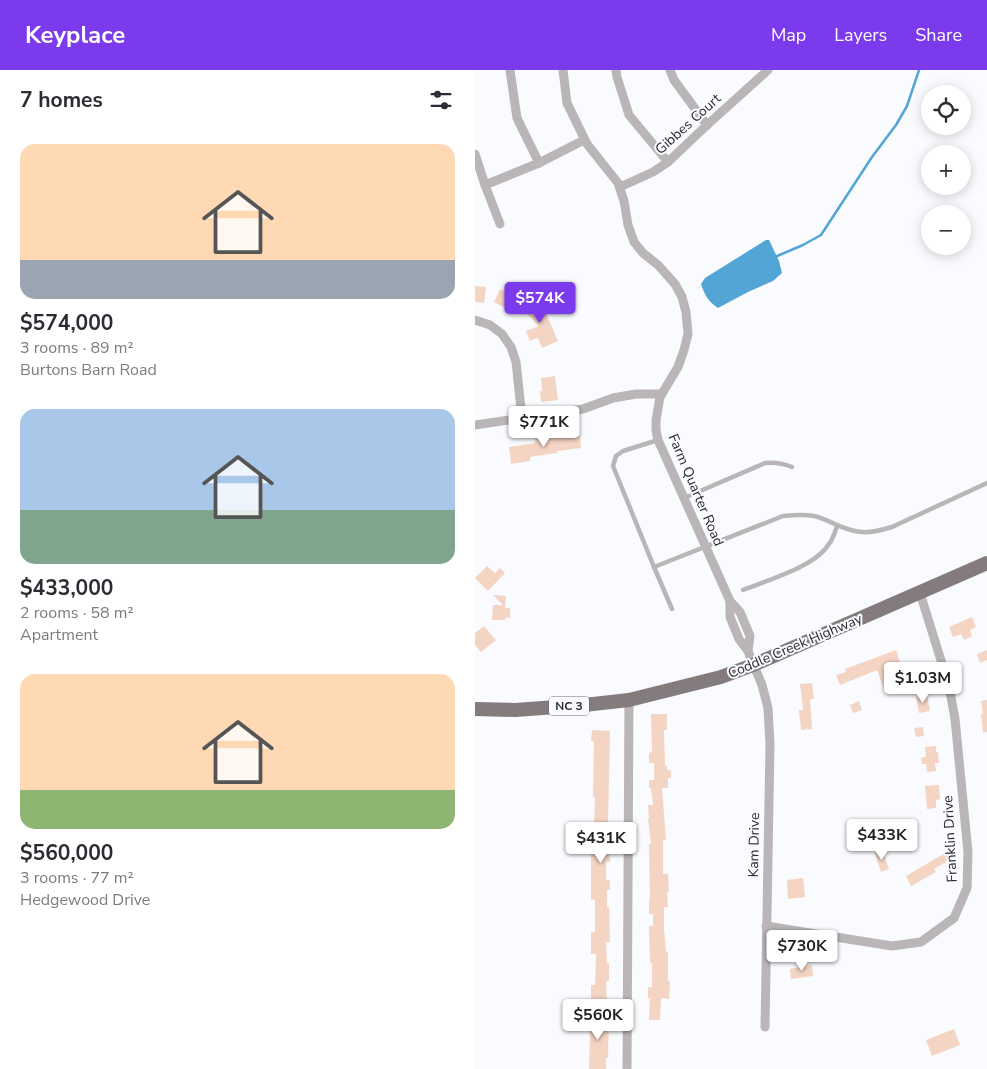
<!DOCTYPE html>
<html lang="en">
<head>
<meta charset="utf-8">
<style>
	:root { --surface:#fff; --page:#f2f2f3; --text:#2b2b33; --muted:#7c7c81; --accent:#7c3aed }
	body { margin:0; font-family:"Nunito Sans",sans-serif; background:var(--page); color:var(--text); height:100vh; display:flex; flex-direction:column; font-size:19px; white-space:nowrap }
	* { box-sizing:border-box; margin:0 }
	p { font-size:16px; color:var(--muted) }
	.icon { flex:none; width:28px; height:28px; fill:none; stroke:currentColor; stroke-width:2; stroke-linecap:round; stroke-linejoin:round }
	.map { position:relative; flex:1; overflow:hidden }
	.sheet { display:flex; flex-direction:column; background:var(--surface); width:475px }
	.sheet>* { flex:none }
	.tools { position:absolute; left:446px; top:15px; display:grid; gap:10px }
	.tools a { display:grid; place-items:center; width:50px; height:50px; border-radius:50%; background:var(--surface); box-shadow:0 2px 12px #0003; font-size:25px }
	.price { position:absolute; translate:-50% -42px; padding:0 11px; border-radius:5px; background:#fff; color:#222; font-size:16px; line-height:32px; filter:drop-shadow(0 1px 2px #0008) }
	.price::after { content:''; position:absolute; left:50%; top:30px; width:15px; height:11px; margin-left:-8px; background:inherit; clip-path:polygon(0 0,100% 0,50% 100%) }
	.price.active { background:var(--accent); color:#fff }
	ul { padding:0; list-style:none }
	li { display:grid; align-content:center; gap:10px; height:265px; padding:0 20px }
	li span { display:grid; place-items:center; height:155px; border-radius:15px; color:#555 }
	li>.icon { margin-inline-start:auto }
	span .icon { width:90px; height:90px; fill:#fffc; stroke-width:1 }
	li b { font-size:21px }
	h2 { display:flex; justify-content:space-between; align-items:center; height:60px; padding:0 20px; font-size:21px }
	header { display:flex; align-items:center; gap:30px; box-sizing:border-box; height:70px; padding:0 25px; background:var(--accent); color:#fff }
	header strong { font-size:24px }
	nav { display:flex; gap:28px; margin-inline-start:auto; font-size:18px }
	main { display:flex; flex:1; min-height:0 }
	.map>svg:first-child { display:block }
</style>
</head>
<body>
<header>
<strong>Keyplace</strong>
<nav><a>Map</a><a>Layers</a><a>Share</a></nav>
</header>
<main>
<section class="sheet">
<h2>7 homes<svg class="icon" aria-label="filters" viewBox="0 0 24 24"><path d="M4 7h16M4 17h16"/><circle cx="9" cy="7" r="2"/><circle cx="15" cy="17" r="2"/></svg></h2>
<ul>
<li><span style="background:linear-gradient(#ffd9b3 75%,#9aa5b1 0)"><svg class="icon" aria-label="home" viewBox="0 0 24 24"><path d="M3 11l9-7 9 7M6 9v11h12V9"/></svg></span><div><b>$574,000</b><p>3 rooms · 89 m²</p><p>Burtons Barn Road</p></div></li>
<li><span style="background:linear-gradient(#a9c7e8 65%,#7fa58c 0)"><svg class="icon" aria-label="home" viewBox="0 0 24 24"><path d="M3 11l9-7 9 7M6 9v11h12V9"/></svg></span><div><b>$433,000</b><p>2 rooms · 58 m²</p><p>Apartment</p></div></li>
<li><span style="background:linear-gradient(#ffd9b3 75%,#8fb573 0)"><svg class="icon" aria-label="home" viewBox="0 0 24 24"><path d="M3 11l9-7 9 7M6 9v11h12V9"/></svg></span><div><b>$560,000</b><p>3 rooms · 77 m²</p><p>Hedgewood Drive</p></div></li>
</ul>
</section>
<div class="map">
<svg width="512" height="999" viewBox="0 0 512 999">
	<rect width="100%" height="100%" fill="#fafbff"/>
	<!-- water -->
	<path fill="#52a5d5" d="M291,170H294L304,191L307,203L298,211L273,222L243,238C233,231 230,226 226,214L230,208Z"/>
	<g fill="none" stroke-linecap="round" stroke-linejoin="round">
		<!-- stream -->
		<polyline stroke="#52a5d5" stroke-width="2.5" points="300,187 328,175 346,165 397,87 421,55 432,36 444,0"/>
	</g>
	<!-- building -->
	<g fill="#f4d4c3">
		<polygon points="0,216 11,217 9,233 0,232"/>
		<polygon points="25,219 41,227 34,240 19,232"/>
		<polygon points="58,227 73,242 71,243 83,271 67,278 63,268 55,271 51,261 64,256 47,239"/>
		<polygon points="80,306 83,330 66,332 65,321 67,321 66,308"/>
		<polygon points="99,362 100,366 105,366 106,378 82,381 82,383 55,387 55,391 36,394 34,377 60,373 60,369 80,366 80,368 93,367 93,363"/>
		<polygon points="12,496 20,503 25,498 30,503 13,521 0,508"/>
		<polygon points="18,525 31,526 30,538 35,538 35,548 31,547 30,550 17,550 18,535 28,535"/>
		<polygon points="497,547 501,557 495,560 497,566 489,570 486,564 478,567 474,557"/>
		<polygon points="9,556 21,570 6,582 0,575 0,563"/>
		<polygon points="421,580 430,607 414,612 415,616 409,619 402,600 365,615 361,605 371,602 370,599"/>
		<polygon points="512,580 512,590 505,593 502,584"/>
		<polygon points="337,613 339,629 335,629 337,659 326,660 324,640 328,640 325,614"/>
		<polygon points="452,625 455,641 444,643 441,627"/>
		<polygon points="512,630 512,662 508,663 506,644 508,644 506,631"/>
		<polygon points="384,631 387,640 378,643 375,635"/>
		<polygon points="176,644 192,644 192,660 189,660 190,696 192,696 192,700 196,700 196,708 193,708 193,718 187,718 191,770 188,770 188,804 193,804 194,821 192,822 193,837 189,837 189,859 191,882 193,882 193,911 195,911 194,929 186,928 185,950 174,950 175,928 173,928 173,917 177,917 177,893 175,893 174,856 178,856 178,844 174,844 174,829 175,829 174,774 176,774 173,749 174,749 173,735 178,735 176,718 174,718 174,710 179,710 179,693 174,693 174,683 177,682"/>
		<polygon points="448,657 449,666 441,667 439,658"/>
		<polygon points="117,660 135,661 133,757 133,763 134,763 135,792 131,792 131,810 135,810 135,820 132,820 132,837 134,837 135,872 131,872 132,893 134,893 134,911 131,911 132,936 122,936 122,929 116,929 116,915 120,915 121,884 116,884 116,862 120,862 120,830 116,829 116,782 117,782 118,756 119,756 120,727 118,727 119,671 116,671"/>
		<polygon points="461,676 461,682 463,682 464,693 460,693 461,701 452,702 451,694 447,694 446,688 451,687 450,677"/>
		<polygon points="464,715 465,729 461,730 461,738 452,739 450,716"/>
		<polygon points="407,780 414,799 406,802 400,783"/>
		<polygon points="472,782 476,789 459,799 461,802 436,816 431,806"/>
		<polygon points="328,808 330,827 313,829 312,810"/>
		<polygon points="337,895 338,906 316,909 315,899"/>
		<polygon points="108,947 134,947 133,988 131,988 131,999 114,999 115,960 108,960"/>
		<polygon points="479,959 485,975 457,986 451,970"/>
	</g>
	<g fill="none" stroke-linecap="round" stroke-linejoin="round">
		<!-- lane -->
		<g stroke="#bab5b6" stroke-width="4.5">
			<path d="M183,370L148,381L141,386L138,396L179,497L308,446C318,445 329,444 339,446C356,450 368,461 387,462C397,463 407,460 417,457L512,413"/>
			<path d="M209,428L290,393C300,392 307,393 317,397"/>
			<polyline points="179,497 197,539"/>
			<path d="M268,520C293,510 340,497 354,474C358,469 360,462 362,456"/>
		</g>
		<!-- street -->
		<g stroke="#bab5b6" stroke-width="9">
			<polyline points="35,0 42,48 64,93"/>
			<polyline points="88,0 92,33 112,74 143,113 149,131 153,155 159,172 168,183 183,195 200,214 207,227 211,242 213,264 209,280 203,297 185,327 181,350 181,360 183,370 255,531 265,542 275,566 273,581"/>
			<polyline points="141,0 142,7 154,45 193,92"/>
			<polyline points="195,0 199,10 232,55"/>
			<polyline points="0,84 10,115 25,154"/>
			<polyline points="10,115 64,93 109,70"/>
			<polyline points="145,117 178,102 193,92 232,55 293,0"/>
			<polyline points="0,250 15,255 27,264 36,277 41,292 47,348"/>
			<polyline points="0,355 108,339 138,328 161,324 187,324"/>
			<polyline points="255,531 255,547 264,569 273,581 287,615 293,638 295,674 290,957"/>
			<polyline points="291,856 417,876 446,872 479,848 492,818 493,782 480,649 474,616 445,523"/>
			<polyline points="152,999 154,630"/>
		</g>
		<!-- primary -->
		<polyline stroke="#837b7c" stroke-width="14" points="0,639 40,640 109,635 154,630 246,607 278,595 512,493"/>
	</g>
	<g text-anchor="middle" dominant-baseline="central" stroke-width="4" stroke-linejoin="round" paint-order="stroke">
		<!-- shield labels -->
		<rect fill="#fafbff" stroke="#68696d" stroke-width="1" x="74" y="626.5" width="40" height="19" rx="4"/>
		<g font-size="12" font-weight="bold" fill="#292a2e">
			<text x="94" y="636">NC 3</text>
		</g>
		<!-- street labels -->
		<g font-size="14" fill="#292a2e" stroke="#fafbff">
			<text transform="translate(213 54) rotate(-42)">Gibbes Court</text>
			<text transform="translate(221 420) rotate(67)">Farm Quarter Road</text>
			<text transform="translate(320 576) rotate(-23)">Coddle Creek Highway</text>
			<text transform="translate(475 769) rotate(-93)">Franklin Drive</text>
			<text transform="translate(279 775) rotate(-89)">Kam Drive</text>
		</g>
	</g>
</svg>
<div class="tools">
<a><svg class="icon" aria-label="locate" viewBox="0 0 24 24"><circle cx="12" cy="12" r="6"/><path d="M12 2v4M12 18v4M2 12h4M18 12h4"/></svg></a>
<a>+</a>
<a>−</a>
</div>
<b class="price active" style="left:65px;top:254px">$574K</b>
<b class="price" style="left:69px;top:378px">$771K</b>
<b class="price" style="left:448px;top:634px">$1.03M</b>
<b class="price" style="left:407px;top:791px">$433K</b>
<b class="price" style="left:126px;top:794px">$431K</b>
<b class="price" style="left:327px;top:902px">$730K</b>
<b class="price" style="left:123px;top:971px">$560K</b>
</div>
</main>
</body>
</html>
